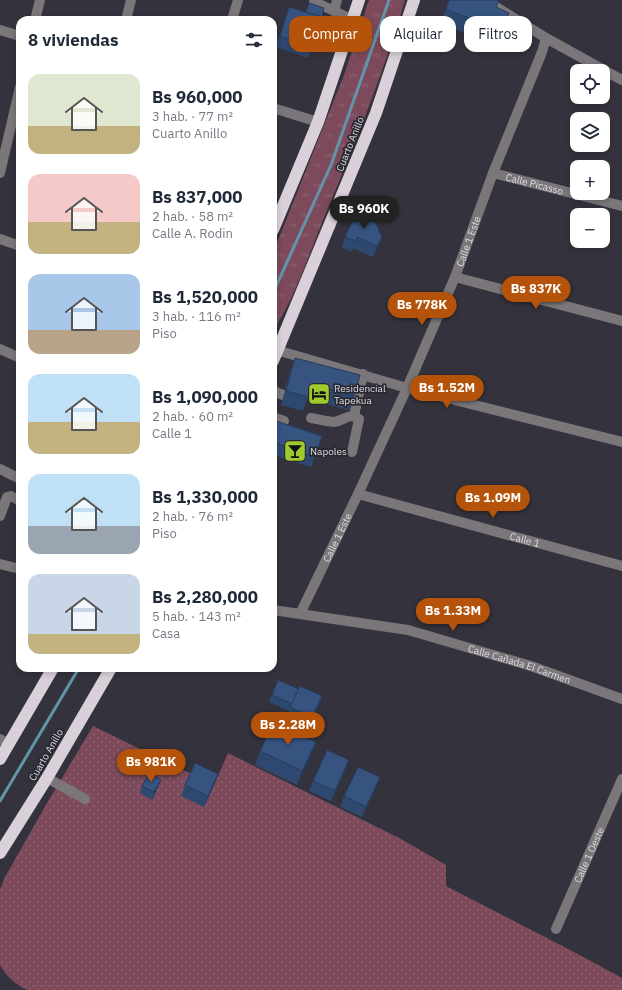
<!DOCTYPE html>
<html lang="es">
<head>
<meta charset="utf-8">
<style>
	:root { --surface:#fff; --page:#f6f6f7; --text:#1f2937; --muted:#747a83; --accent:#b45309 }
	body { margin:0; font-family:"IBM Plex Sans",sans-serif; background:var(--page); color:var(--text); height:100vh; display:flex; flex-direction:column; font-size:15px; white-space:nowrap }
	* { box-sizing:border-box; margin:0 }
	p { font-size:13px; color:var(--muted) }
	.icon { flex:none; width:22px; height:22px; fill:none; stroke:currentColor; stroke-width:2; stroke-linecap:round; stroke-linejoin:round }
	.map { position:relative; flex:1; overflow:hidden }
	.panel { position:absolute; left:16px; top:16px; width:261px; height:656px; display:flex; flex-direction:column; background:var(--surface); border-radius:12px; box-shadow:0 2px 6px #0003 }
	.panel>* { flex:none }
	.banner { position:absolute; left:289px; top:16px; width:273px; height:36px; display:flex; gap:8px }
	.buttons { position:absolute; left:570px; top:64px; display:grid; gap:8px }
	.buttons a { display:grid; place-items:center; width:40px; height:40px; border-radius:8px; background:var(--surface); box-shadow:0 2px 6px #0003; font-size:20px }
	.price { position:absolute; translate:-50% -34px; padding:0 9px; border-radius:14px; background:var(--accent); color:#fff; font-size:13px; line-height:26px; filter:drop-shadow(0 1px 2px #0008) }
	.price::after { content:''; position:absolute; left:50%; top:24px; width:12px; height:9px; margin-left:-6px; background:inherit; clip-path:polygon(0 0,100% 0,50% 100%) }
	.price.selected { background:#222; color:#fff }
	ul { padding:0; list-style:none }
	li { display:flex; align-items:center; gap:12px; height:100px; padding:0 12px }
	li span { display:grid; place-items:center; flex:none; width:112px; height:80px; border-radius:12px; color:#555 }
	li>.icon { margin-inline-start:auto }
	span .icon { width:48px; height:48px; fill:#fffc; stroke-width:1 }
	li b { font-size:17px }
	h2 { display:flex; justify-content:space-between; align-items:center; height:48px; padding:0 12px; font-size:17px }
	.pill { padding:0 14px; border-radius:12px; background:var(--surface); box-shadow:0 2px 6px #0003; font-size:14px; line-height:36px }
	.pill.selected { background:var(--accent); color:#fff }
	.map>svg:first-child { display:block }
</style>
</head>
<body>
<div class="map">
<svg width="622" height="990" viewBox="0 0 622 990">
	<defs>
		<pattern id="grass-dots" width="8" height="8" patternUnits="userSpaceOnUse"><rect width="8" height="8" fill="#7c4a5a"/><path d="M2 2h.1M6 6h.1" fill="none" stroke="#8e6471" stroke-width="1.8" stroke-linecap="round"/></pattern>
		<pattern id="park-tufts" width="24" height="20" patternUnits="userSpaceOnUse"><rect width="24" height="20" fill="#7c4a5a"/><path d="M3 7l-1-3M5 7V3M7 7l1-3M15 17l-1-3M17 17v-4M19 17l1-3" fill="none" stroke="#8e6471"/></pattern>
	</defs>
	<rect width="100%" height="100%" fill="#34333d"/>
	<!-- grass -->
	<path fill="url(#grass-dots)" d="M93,726L214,785L228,753L401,839L446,865V886L574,952L622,978V990H27C15,984 7,977 0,965V890L4,879L43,810Z"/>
	<!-- park -->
	<path fill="url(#park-tufts)" d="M369,0H405C383,75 353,148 323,220C308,257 295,297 273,331V253L344,75Z"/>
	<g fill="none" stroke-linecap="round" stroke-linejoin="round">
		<!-- stream -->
		<g stroke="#6295a9" stroke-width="3">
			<polyline points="273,293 331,165 389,0"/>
			<polyline points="0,801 79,668"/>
		</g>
		<!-- minor -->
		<g stroke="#7a767a" stroke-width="10">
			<polyline points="314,0 315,2 353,20"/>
			<polyline points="485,0 546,38 622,80"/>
			<polyline points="334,11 337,0"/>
			<polyline points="35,20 40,0"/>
			<polyline points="126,20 131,0"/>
			<polyline points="232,20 238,0"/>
			<polyline points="0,30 20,36"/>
			<polyline points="273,108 318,122"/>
			<polyline points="0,173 20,87"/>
			<path id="s1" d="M493,173L622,206"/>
			<polyline points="0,239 20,246"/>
			<polyline points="455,277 622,321"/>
			<polyline points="0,349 20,358"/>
			<polyline points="273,349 407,388 622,442"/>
			<polyline points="273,391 283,395"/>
			<polyline points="354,416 363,374"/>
			<polyline points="273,417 284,421"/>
			<path d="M311,418C318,419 327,422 334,422C345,421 347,412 359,419L352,452"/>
			<polyline points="0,469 20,479"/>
			<path id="s2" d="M358,494L622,566"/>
			<polyline points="0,516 7,497 11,496 20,501"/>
			<polyline points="0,564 20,569"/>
			<path id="s3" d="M273,610L408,630L531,666L622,699"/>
			<path id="s4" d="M300,614L358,494L407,388L455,277L493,173L542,52L546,38"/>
			<polyline points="0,739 9,744"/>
			<polyline points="47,778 85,799"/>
			<path id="s5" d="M556,929L622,779"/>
		</g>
		<!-- highway -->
		<g stroke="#dad0da" stroke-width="12">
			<polyline points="273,230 318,122 359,0"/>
			<polyline points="273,361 376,113 414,0"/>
			<polyline points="0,759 53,668"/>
			<polyline points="0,853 47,778 111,668"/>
		</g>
	</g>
	<!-- wall -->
	<g fill="#2f486f">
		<polygon points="499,0 496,7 504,27 498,40 485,35 483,40 440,23 446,9"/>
		<polygon points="289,7 312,47 308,58 276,47"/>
		<polygon points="345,237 382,237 378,248 373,257 353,248 352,252 342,248"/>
		<polygon points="295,358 354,396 349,410 307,399 303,411 281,405 290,372"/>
		<polygon points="273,420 322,436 311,467 273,455"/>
		<polygon points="299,689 322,696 319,706 308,728 286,718 289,711 269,702 272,695"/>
		<polygon points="260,751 311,757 297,785 255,765"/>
		<polygon points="345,771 331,801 309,791 313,781"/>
		<polygon points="380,777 376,788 362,817 340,807 344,796"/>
		<polygon points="185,785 214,785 204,807 181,796"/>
		<polygon points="142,786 158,787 152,800 140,793"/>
	</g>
	<!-- shaded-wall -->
	<g fill="#263b5a">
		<polygon points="509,13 504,27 498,40 503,26"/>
		<polygon points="382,237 378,248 373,257 377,246"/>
		<polygon points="322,696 319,706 308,728 312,717"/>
		<polygon points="316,742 311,757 297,785 302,771"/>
		<polygon points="349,760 345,771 331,801 335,791"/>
		<polygon points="218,774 214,785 204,807 208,796"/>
		<polygon points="380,777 376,788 362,817 366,807"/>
		<polygon points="161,780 158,787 152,800 154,792"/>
	</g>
	<!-- building -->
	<g fill="#375481" stroke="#263b5a">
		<polygon points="449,0 499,0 496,7 509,13 503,26 490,20 488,26 446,9"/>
		<polygon points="309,3 324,8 322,17 306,12"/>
		<polygon points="289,7 322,17 312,47 280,36"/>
		<polygon points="356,213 374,219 382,237 377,246 357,237 356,241 345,237"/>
		<polygon points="295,358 360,375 354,396 311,384 308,397 286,391"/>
		<polygon points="273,420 322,436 315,457 273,442"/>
		<polygon points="278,680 299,689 292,704 272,695"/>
		<polygon points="300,686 322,696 312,717 290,707"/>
		<polygon points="274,722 316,742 302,771 260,751"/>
		<polygon points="327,750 349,760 335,791 313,781"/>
		<polygon points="195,763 218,774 208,796 185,785"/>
		<polygon points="358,767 380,777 366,807 344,796"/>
		<polygon points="149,773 161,780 154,792 142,786"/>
	</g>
	<!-- icons -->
	<defs>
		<g id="hotel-square" transform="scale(1.15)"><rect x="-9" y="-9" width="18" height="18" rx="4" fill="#9fca2d" stroke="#2a2932"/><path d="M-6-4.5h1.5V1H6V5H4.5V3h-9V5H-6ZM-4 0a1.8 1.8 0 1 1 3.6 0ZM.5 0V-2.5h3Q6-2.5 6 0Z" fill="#111"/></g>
		<g id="bar-square" transform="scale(1.15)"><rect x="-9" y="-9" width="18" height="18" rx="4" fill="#9fca2d" stroke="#2a2932"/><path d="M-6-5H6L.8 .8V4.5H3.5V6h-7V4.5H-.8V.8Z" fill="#111"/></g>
	</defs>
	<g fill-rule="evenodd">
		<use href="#hotel-square" x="319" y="394"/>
		<use href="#bar-square" x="295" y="451"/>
	</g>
	<g text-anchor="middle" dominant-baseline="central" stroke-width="3.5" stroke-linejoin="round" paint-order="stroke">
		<!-- street labels -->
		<g font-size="10" fill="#dddce2" stroke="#2a2932">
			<text transform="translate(350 144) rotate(-68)">Cuarto Anillo</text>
			<text stroke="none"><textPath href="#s1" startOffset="43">Calle Picasso</textPath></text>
			<text stroke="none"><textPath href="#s4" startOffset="409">Calle 1 Este</textPath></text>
			<text stroke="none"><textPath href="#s4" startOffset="85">Calle 1 Este</textPath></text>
			<text stroke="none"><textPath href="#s2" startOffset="173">Calle 1</textPath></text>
			<text stroke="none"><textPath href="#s3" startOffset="253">Calle Cañada El Carmen</textPath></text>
			<text transform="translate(46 755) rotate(-60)">Cuarto Anillo</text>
			<text stroke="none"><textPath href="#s5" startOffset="81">Calle 1 Oeste</textPath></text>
		</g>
		<!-- poi labels -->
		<g font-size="10" fill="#dddce2" stroke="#2a2932" text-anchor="start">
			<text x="334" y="388">Residencial<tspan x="334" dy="12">Tapekua</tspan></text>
			<text x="310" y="451">Napoles</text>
		</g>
	</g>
</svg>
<div class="buttons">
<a><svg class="icon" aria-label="locate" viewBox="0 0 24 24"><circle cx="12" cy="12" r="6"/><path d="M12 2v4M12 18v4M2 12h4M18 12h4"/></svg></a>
<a><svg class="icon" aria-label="layers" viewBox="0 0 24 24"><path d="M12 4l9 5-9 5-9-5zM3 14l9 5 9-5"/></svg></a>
<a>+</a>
<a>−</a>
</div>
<b class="price selected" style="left:364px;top:230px">Bs 960K</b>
<b class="price" style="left:536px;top:310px">Bs 837K</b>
<b class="price" style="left:422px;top:326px">Bs 778K</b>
<b class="price" style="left:447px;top:409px">Bs 1.52M</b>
<b class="price" style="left:493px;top:519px">Bs 1.09M</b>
<b class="price" style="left:453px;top:632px">Bs 1.33M</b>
<b class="price" style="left:288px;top:746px">Bs 2.28M</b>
<b class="price" style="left:151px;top:783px">Bs 981K</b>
<div class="banner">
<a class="pill selected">Comprar</a>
<a class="pill">Alquilar</a>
<a class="pill">Filtros</a>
</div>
<section class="panel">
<h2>8 viviendas<svg class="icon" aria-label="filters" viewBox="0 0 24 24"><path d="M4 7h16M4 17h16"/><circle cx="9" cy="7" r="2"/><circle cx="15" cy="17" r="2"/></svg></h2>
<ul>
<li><span style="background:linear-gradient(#dfe7d0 65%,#c2b280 0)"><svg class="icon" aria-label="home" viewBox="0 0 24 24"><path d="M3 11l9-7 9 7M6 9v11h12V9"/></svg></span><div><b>Bs 960,000</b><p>3 hab. · 77 m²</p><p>Cuarto Anillo</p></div></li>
<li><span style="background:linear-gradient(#f6c9c9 60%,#c2b280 0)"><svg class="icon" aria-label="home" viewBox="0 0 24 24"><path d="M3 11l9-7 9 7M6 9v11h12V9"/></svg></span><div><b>Bs 837,000</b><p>2 hab. · 58 m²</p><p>Calle A. Rodin</p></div></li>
<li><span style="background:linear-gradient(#a9c7e8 70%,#b9a48a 0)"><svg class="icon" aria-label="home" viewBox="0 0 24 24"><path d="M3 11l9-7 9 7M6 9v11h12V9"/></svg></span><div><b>Bs 1,520,000</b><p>3 hab. · 116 m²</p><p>Piso</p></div></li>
<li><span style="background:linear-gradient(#bfe0f5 60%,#c2b280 0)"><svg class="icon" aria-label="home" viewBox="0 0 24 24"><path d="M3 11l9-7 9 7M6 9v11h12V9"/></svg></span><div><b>Bs 1,090,000</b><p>2 hab. · 60 m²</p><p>Calle 1</p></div></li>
<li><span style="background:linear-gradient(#bfe0f5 65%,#9aa5b1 0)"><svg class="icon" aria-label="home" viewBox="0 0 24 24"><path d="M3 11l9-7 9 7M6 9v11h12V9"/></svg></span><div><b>Bs 1,330,000</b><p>2 hab. · 76 m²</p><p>Piso</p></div></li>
<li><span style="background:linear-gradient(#c9d6e8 75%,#c2b280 0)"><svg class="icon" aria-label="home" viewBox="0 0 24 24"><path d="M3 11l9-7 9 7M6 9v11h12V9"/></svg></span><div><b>Bs 2,280,000</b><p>5 hab. · 143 m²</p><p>Casa</p></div></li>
</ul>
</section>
</div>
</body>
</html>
